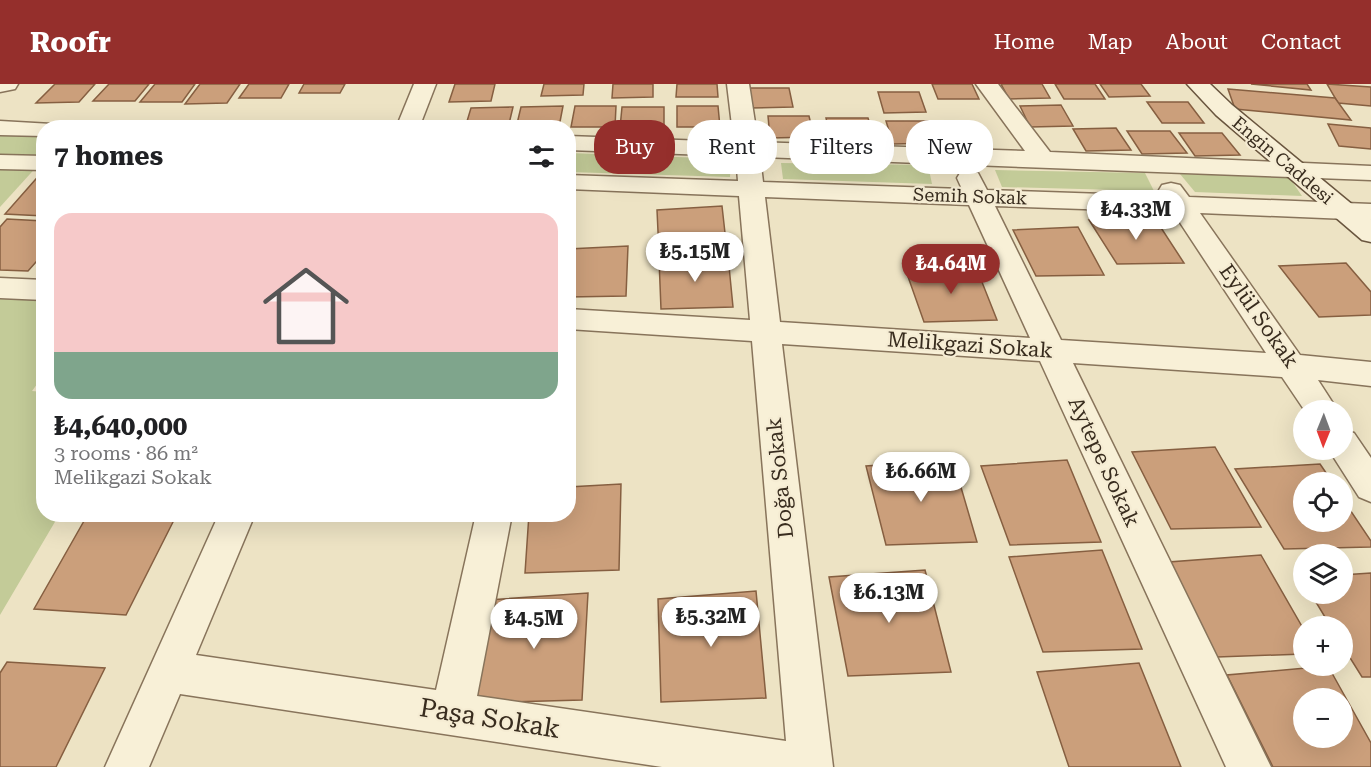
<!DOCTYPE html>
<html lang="en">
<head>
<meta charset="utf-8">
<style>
	:root { --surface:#fff; --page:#f2f2f2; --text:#202124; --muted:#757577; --accent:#952f2c }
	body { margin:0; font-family:"Roboto Serif",serif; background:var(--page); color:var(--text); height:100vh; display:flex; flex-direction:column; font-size:22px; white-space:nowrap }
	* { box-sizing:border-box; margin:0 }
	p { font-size:20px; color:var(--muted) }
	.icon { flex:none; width:33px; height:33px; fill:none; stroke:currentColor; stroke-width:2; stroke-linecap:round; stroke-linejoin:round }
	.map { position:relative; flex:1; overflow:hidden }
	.drawer { position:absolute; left:36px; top:36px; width:540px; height:402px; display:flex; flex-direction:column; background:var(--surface); border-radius:24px; box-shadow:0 6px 24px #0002 }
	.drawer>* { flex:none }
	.top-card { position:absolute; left:594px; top:36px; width:570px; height:54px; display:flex; gap:12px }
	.needle { width:39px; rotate:181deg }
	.fabs { position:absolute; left:1293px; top:316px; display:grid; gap:12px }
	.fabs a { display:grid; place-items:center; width:60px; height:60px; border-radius:50%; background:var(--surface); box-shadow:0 6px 24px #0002; font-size:30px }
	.price { position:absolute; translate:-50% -51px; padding:0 14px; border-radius:21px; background:#fff; color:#222; font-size:20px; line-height:39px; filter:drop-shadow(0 2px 3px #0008) }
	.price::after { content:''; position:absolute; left:50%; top:36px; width:18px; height:14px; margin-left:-9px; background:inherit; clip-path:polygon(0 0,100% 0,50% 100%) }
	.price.active { background:var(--accent); color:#fff }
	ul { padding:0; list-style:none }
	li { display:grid; align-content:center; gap:12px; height:318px; padding:0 18px }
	li span { display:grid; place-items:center; height:186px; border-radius:18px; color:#555 }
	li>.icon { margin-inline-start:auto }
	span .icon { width:108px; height:108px; fill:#fffc; stroke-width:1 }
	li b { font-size:26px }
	h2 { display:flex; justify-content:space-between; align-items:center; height:72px; padding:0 18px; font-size:26px }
	.tag { padding:0 21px; border-radius:24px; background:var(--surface); box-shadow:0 6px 24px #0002; font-size:21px; line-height:54px }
	.tag.active { background:var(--accent); color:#fff }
	header { display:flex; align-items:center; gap:36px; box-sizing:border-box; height:84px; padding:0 30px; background:var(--accent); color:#fff }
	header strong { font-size:28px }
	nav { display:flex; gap:33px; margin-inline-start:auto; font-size:21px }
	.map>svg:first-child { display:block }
</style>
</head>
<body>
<header>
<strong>Roofr</strong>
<nav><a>Home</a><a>Map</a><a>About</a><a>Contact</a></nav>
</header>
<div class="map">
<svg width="1371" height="683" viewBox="0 0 1371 683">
	<rect width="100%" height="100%" fill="#ede3c4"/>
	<!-- green -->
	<g fill="#c3cb98">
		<polygon points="0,48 43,50 43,71 0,70"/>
		<polygon points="569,69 731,75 730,93 569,88"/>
		<polygon points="0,78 40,79 0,123"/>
		<polygon points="781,79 928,81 932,100 783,95"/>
		<polygon points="995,86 1145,89 1154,107 1002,103"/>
		<polygon points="1180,90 1289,93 1302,112 1195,108"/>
		<polygon points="0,204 43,206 43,292 32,307 43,308 44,430 59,431 0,531"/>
	</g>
	<!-- building -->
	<g fill="#cb9f7b" stroke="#865f41" stroke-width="1.5" fill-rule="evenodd">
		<polygon points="55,0 95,0 79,18 36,19"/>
		<polygon points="109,0 149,0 135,17 93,17"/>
		<polygon points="155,0 195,0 182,18 140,18"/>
		<polygon points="200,0 240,0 227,19 185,20"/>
		<polygon points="249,0 289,0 281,14 239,14"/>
		<polygon points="304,0 345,0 340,9 299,9"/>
		<polygon points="455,0 495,0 491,17 449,18"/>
		<polygon points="544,0 584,0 583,11 541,12"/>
		<polygon points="613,0 653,0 653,13 612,14"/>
		<polygon points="677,0 717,0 718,13 676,13"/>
		<polygon points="932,0 972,0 979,15 938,15"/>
		<polygon points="1001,0 1042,0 1050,14 1009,15"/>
		<polygon points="1055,0 1095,0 1105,15 1064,15"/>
		<polygon points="1100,0 1141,0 1150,12 1109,13"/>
		<polygon points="1251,0 1307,0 1311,6"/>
		<polygon points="1327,0 1371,3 1371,22 1338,19"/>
		<polygon points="749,4 789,4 793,23 751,24"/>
		<polygon points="1228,5 1335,14 1351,36 1235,25"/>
		<polygon points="878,8 919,8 926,28 884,29"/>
		<polygon points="1147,18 1188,18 1204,39 1162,39"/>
		<polygon points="1061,21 1073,42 1030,43 1020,22"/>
		<polygon points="563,22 559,43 516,44 521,23"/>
		<polygon points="575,22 616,22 615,43 571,43"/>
		<polygon points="677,22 718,22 720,43 677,43"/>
		<polygon points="513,23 508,44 465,44 471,24"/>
		<polygon points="622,23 664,23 664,44 620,44"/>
		<polygon points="768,32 809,32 814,53 770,54"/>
		<polygon points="826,34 868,34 875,56 831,56"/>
		<polygon points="886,37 928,37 937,59 893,60"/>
		<polygon points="936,39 978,39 989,61 945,61"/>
		<polygon points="1328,40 1371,44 1371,65 1339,62"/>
		<polygon points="1116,44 1131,66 1086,67 1073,45"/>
		<polygon points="1127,47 1170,47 1187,69 1142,70"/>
		<polygon points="1179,49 1222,49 1240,71 1195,72"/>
		<polygon points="43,87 44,132 5,130"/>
		<polygon points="722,122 727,167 659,169 657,126"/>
		<polygon points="1154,133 1184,179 1117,180 1089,136"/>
		<polygon points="7,135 44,137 44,169 28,187 0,186 0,143"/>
		<polygon points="1078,143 1104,191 1036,192 1013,146"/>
		<polygon points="628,162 626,212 568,213 568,165"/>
		<polygon points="728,172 733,223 661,225 659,175"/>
		<polygon points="1346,179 1371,208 1371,231 1319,233 1279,182"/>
		<polygon points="976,183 997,236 924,238 906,187"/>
		<polygon points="1215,363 1261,443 1171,445 1132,368"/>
		<polygon points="953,376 977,458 886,461 866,382"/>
		<polygon points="1067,376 1101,458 1010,461 981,382"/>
		<polygon points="1320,380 1333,399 1304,399 1304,438 1342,438 1342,414 1371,457 1371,463 1284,465 1235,385"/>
		<polygon points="621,400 619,486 525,489 529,430 568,430 568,403"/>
		<polygon points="88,430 175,434 126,531 34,525"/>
		<polygon points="1102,466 1142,565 1043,568 1009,473"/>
		<polygon points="1261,471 1304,546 1304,570 1217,573 1169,478"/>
		<polygon points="925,486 951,588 848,592 829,493"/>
		<polygon points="1371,489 1371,593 1362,593 1342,561 1342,543 1331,543 1311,510 1342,510 1342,491"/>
		<polygon points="756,507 766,614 661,618 658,515"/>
		<polygon points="588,509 582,616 476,619 488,516"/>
		<polygon points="7,578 105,584 56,683 0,683 0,589"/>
		<polygon points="1139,579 1181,683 1069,683 1037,588"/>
		<path d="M1328,582L1371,659V683H1273L1227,591ZM1304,615H1342V654H1304Z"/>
	</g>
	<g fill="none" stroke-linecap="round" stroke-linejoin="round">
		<!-- street casing -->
		<g stroke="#88745b" stroke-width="3">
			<g id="street">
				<polygon points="0,0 18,0 15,5 0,8"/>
				<polygon points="414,0 436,0 419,44 396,44"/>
				<path d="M727,0H749L758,58L1025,67L976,0H998L1050,68L1371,82V96L760,73L763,98L962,105L957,94L960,89L969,87L978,89L987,106L1163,112L1159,106L1162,101L1171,99L1180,101L1189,113L1371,120V136L1200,129L1300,271L1371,278V302L1318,296L1338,327H1305L1282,293L1073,279L1271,683H1226L1040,277L782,260L833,683H662L180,610L149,683H105L219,430H255L196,571L436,606L476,430H512L477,612L786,657L752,257L568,245V225L750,236L739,112L568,105V91L738,97L736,72L568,66V52L734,58ZM765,113L969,121L1030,254L780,238ZM995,122L1173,128L1266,269L1061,256Z"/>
				<polygon points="0,37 52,40 54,44 44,44 44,52 0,51"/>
				<polygon points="0,71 44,72 44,86 0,85"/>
				<polygon points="0,194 44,196 44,216 0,214"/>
				<polygon points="1342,346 1354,349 1371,374 1371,418 1359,413 1329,366 1342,366"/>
			</g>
		</g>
		<!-- secondary casing -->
		<g stroke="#69553e" stroke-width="3">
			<polygon id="secondary" points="1187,0 1210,0 1232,21 1371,136 1371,158 1362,156 1216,31"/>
		</g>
		<!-- street -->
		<use href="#street" fill="#f8f0d7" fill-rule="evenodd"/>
		<!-- secondary -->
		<use href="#secondary" fill="#f8f0d7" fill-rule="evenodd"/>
	</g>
	<g text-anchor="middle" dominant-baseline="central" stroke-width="4.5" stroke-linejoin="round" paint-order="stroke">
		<!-- far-street labels -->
		<g font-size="18" fill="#382c1e" stroke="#f5ecd3">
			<text transform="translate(1283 76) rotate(40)">Engin Caddesi</text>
			<text transform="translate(970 112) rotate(2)">Semih Sokak</text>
		</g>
		<!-- street labels -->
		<g font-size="21" fill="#382c1e" stroke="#f5ecd3">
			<text transform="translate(1259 232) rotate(55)">Eylül Sokak</text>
			<text transform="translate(970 261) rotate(4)">Melikgazi Sokak</text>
			<text transform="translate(1104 378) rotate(65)">Aytepe Sokak</text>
			<text transform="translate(780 394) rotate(-96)">Doğa Sokak</text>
		</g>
		<!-- near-street labels -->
		<g font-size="26" fill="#382c1e" stroke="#f5ecd3">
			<text transform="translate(490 634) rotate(9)">Paşa Sokak</text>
		</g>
	</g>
</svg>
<div class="fabs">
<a><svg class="needle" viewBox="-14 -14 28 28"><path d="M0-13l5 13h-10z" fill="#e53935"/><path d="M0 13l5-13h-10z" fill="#757577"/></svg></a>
<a><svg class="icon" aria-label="locate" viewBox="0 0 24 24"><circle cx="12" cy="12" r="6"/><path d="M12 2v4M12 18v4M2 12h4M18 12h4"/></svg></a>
<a><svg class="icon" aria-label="layers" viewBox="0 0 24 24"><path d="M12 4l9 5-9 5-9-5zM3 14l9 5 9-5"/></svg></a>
<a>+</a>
<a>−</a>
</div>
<b class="price" style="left:1136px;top:157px">₺4.33M</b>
<b class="price" style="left:695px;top:199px">₺5.15M</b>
<b class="price active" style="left:951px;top:211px">₺4.64M</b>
<b class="price" style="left:921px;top:419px">₺6.66M</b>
<b class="price" style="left:889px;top:540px">₺6.13M</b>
<b class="price" style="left:711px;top:564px">₺5.32M</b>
<b class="price" style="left:534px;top:566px">₺4.5M</b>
<div class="top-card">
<a class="tag active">Buy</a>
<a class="tag">Rent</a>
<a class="tag">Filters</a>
<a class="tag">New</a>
</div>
<section class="drawer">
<h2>7 homes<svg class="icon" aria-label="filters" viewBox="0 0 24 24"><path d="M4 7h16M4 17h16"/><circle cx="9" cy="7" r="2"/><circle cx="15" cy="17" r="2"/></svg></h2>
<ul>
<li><span style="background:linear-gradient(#f6c9c9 75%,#7fa58c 0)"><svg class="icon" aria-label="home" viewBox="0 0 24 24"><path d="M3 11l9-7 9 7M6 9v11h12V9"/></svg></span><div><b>₺4,640,000</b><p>3 rooms · 86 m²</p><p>Melikgazi Sokak</p></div></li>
</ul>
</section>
</div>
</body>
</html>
